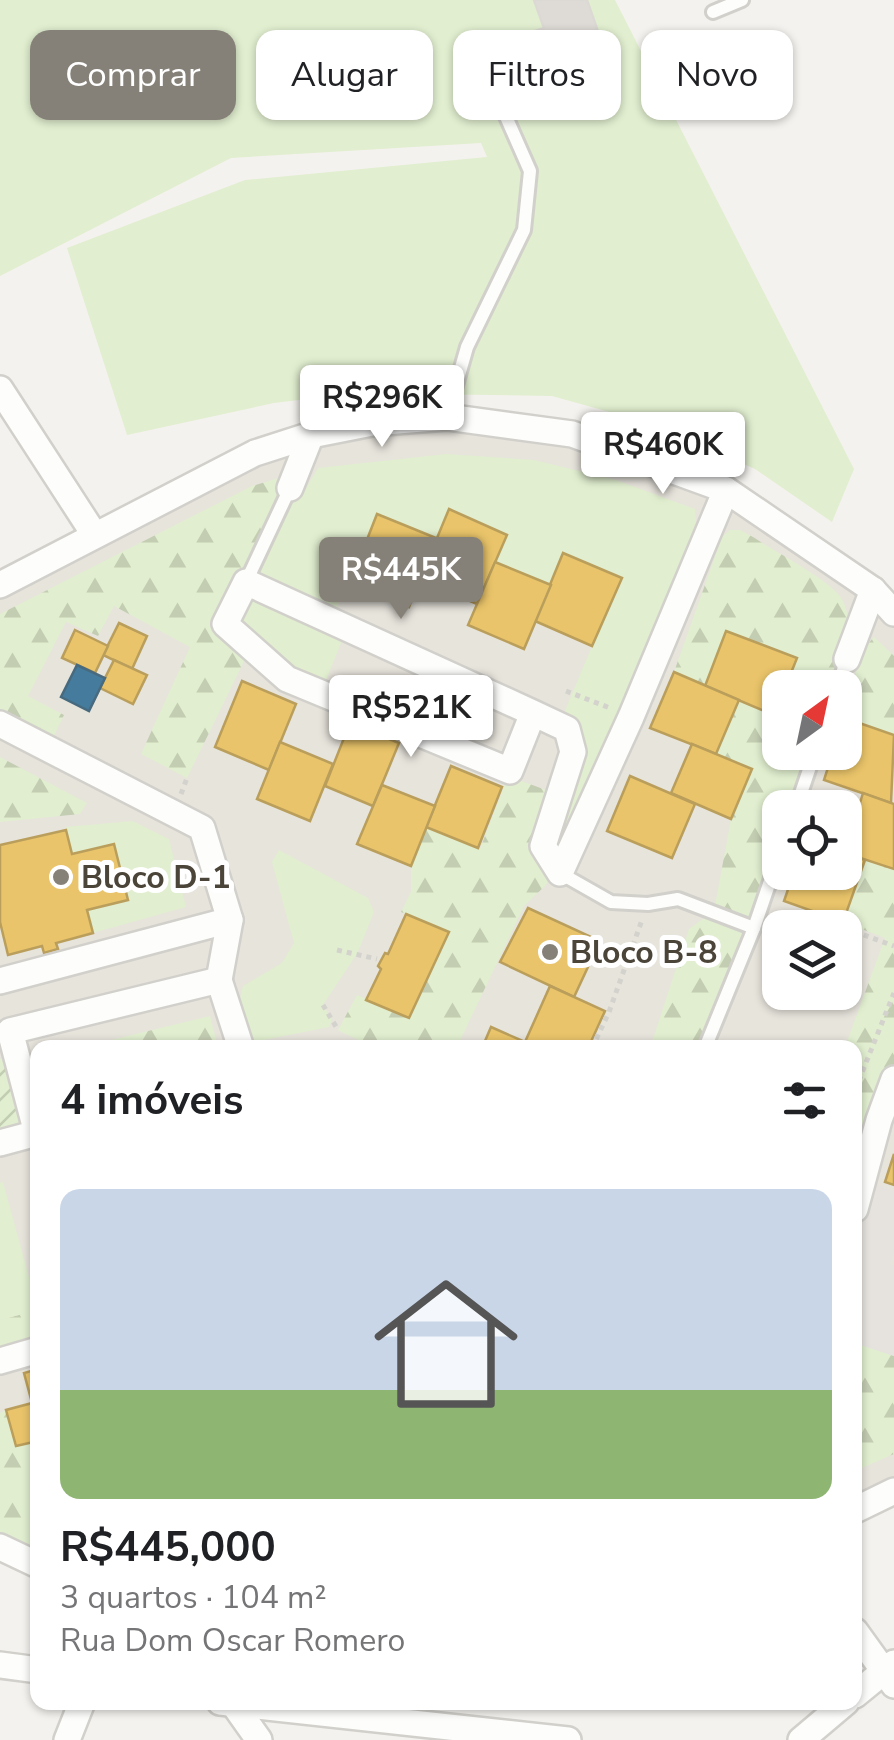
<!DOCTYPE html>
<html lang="pt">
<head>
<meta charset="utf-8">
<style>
	:root { --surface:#fff; --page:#f2f2f2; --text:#202124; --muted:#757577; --line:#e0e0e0; --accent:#868178 }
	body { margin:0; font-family:"Nunito Sans",sans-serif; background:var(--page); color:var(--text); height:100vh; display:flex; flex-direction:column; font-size:38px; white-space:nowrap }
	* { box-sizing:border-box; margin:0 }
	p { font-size:32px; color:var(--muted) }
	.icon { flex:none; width:55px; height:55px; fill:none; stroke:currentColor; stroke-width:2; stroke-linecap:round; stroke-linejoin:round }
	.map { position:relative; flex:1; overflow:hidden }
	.side { position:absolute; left:30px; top:1040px; width:832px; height:670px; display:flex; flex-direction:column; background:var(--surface); border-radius:20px; box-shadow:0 2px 8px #0004 }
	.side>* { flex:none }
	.hud { position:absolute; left:30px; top:30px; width:835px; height:90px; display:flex; gap:20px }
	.needle { width:65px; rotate:33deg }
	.fabs { position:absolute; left:762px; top:670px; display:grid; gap:20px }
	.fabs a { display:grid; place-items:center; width:100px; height:100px; border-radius:20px; background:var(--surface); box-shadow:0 2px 8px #0004; font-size:50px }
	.price { position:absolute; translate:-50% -85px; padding:0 22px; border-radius:10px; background:#fff; color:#222; font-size:32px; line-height:65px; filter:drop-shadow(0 2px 5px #0008) }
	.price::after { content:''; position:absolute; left:50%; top:60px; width:30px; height:22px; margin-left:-15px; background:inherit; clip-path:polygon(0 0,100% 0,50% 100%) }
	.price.selected { background:var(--accent); color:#fff }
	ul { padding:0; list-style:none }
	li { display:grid; align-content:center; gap:20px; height:530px; padding:0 30px }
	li+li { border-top:2px solid var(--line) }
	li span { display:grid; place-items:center; height:310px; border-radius:20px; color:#555 }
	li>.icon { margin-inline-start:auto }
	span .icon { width:180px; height:180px; fill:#fffc; stroke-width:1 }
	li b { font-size:42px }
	h2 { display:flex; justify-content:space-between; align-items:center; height:120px; padding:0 30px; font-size:42px }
	.tag { padding:0 35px; border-radius:20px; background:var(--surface); box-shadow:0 2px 8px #0004; font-size:35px; line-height:90px }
	.tag.selected { background:var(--accent); color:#fff }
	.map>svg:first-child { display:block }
</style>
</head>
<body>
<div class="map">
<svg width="894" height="1740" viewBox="0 0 894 1740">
	<defs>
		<pattern id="forest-firs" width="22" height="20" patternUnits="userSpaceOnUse" patternTransform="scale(2.5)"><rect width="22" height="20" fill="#e1eecf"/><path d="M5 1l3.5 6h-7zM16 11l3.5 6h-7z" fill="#c3cdb2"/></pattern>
		<pattern id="garden-furrows" width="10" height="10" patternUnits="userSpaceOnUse" patternTransform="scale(2.5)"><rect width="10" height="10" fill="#e1eecf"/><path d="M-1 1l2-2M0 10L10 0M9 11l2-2" fill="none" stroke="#c3cdb2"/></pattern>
	</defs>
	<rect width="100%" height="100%" fill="#f4f2ee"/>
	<!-- residential -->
	<path fill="#e7e4dc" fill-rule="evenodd" d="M510,426L726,490L894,613V1491L855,1510V1048H38L37,1565L0,1547V585L311,435ZM780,688H845V752H780ZM780,808H845V872H780ZM780,928H845V992H780Z"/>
	<!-- forest -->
	<g fill="url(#forest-firs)">
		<polygon points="285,476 290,488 251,647 187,778 141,754 190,647 114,606 98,636 66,622 28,696 64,715 50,744 0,719 0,614 252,486"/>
		<path d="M730,530H740L753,537C774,551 824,577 839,595C857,618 846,663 837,687H785L797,658L726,631L705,686L674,672L722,537Z"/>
		<path d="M874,637L894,656V735L845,718C852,693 856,655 874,637Z"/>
		<polygon points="780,699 780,752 815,753 796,807 780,808 780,852 704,1047 650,1048 689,929 714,911 731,819 752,770 716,754 739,700"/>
		<polygon points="0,757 87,803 80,814 0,822"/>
		<polygon points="508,776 554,793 555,872 545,886 524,906 457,1047 372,1047 338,1030 357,995 409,1017 449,932 401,912 411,892 411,866 426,827 480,849"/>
		<polygon points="865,860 894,869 894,1079 855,1209 855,1048 845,1047 885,938 843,922"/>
		<polygon points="210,1016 218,1047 82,1047"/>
		<polygon points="37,1310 37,1350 0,1361 0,1320"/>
		<polygon points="855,1343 894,1356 894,1454 855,1471"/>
		<polygon points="6,1410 16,1446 37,1441 37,1551 0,1533 0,1413"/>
	</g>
	<!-- park -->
	<g fill="#e1eecf">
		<polygon points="0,0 615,0 854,469 832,522 755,469 649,423 552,396 420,394 422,385 274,403 127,435 67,248 245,180 487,157 481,143 231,158 0,276"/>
		<polygon points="446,454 534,460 616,480 695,509 696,522 689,543 703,549 560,873 540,846 573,752 559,725 621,577 564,553 551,585 495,562 507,535 450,510 436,538 377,515 350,583 330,619 347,628 321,693 225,624 290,488 305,490 318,468"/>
		<polygon points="133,821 169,839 186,907 93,933 87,910 128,899 114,845 72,854 65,827"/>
		<polygon points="279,850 368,898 374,912 357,954 323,1005 332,1020 329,1027 249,1043 235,1018 243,986 282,963 294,943 272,862"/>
		<polygon points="3,1182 38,1310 0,1320 0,1183"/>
	</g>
	<!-- garden -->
	<polygon fill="url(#garden-furrows)" points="16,1055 37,1133 0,1143 0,1059"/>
	<!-- parking -->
	<polygon fill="#e6e3df" points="872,1183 894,1191 894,1253 890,1264 894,1266 894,1356 855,1343 855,1220"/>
	<!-- homes -->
	<g fill="#e9c46a" stroke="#ba9e5b" stroke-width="2.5">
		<polygon points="449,509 507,535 477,604 420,579"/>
		<polygon points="377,514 436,538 409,607 350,583"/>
		<polygon points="563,553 622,578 592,646 535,621"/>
		<polygon points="495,562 551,585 524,649 468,625"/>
		<polygon points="119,623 147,636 132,669 103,655"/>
		<polygon points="75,630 108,646 95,673 62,658"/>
		<polygon points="726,631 797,658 785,688 780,688 780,699 774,715 705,686"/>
		<polygon points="114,660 147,675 133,704 100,688"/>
		<polygon points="674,672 739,700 716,754 650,728"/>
		<polygon points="242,681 296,704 269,770 215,747"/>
		<polygon points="845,718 894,735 891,803 824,780 833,752 845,752"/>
		<polygon points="350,723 399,743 373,806 325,786"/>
		<polygon points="280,742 333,764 310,821 257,799"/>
		<polygon points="692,744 752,769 731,819 671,793"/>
		<polygon points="451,766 502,787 478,848 426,827"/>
		<polygon points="630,776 695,804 672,858 607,831"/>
		<polygon points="382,785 435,806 411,866 357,844"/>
		<polygon points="863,793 894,804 894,869 845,853"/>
		<polygon points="66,830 72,854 114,844 128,900 87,910 93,933 56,943 58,949 44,953 42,946 8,955 0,922 0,845"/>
		<polygon points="845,853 865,860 843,922 784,901 794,872 845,872"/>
		<polygon points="528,908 600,941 574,997 500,962"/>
		<polygon points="406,914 449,932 409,1018 366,1000 381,969 378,966 385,953 388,954"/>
		<polygon points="550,986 605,1011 588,1048 538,1048 525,1042"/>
		<polygon points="491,1027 525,1042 538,1048 482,1048"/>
		<polygon points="894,1154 894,1185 885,1182"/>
		<polygon points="38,1369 38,1441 16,1446 6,1410 32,1403 24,1373"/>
	</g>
	<!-- public -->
	<polygon fill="#457b9d" stroke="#476a7f" stroke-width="2.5" points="77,665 105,678 89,711 61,697"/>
	<!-- building -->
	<polygon fill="#dedbd6" stroke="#dcd9d4" stroke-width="2.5" points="534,0 587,0 608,60 521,89 505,41 544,28"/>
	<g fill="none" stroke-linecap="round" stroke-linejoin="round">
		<!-- service casing -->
		<g stroke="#d2d0cb" stroke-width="18">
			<g id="service">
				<polyline points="713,12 742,0"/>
				<polyline points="447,417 467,347 524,230 530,171 482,62"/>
				<polyline points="246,582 290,488"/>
				<polyline points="837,688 847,659"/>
				<polyline points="796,808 815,752"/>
				<polyline points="560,873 611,902 648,904 678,899 754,928"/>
				<polyline points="705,1048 754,928 780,852"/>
			</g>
		</g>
		<!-- minor casing -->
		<g stroke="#d2d0cb" stroke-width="30">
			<g id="minor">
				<polyline points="0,389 94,534"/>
				<polyline points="290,488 311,435"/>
				<polyline points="0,585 255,453 311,435 372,423 447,417 572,434 726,490 873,590 894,613"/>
				<polyline points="847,659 873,590"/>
				<polyline points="533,713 510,771 287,679 225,624 246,582 533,713 567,729 573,752 543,846 560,873 631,717 726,490"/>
				<polyline points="0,724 202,828 230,920 219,980 10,1031 38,1137"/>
				<polyline points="219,980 241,1048"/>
				<polyline points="0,981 230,920"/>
				<polyline points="0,1143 37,1133"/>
				<polyline points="855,1209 879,1120 894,1079"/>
				<polyline points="0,1361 38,1350"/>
				<polyline points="855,1510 894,1491"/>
				<polyline points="0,1547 38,1565"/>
				<polyline points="855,1631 894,1685"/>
				<polyline points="0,1665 38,1670"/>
				<polyline points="855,1695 894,1663"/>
				<polyline points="220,1702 568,1740"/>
				<polyline points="235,1706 259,1740"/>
				<polyline points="67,1740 82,1702"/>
				<polyline points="801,1740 846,1702"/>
			</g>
		</g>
		<!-- path -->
		<g stroke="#d3d2cc" stroke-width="5" stroke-dasharray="5 5" stroke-linecap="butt">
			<polyline points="566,691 610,708"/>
			<polyline points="181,794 187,778"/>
			<polyline points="832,923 844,928"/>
			<polyline points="845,928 894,946"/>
			<polyline points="337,950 377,959"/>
			<polyline points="323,1005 338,1030"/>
			<polyline points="592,1048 609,1012 642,920"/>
			<polyline points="855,1090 894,993"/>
		</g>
		<!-- service -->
		<use href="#service" stroke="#fdfdfc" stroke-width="12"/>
		<!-- minor -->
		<use href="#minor" stroke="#fdfdfc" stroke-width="25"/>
	</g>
	<!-- markers -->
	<g fill="#868178" stroke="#fff" stroke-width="4">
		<circle cx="61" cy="877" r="10"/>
		<circle cx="550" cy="952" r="10"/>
	</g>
	<g text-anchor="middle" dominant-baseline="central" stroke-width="10" stroke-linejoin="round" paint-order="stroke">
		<!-- poi labels -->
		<g font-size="32" font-weight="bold" fill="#4b4439" stroke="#fff" text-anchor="start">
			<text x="81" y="877">Bloco D-1</text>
			<text x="570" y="952">Bloco B-8</text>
		</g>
	</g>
</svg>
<div class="fabs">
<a><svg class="needle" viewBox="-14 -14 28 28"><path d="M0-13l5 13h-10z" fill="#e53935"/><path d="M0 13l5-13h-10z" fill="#757577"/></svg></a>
<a><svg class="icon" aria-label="locate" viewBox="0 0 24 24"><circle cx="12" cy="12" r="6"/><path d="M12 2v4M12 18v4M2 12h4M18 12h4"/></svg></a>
<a><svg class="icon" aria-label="layers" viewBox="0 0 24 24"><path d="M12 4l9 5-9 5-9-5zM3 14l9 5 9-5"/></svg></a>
</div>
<b class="price" style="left:382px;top:450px">R$296K</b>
<b class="price" style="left:663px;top:497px">R$460K</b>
<b class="price selected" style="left:401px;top:622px">R$445K</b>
<b class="price" style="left:411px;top:760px">R$521K</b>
<div class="hud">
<a class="tag selected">Comprar</a>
<a class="tag">Alugar</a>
<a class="tag">Filtros</a>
<a class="tag">Novo</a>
</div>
<section class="side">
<h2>4 imóveis<svg class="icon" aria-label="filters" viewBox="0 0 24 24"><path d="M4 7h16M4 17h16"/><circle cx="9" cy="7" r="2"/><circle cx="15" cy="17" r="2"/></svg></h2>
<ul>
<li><span style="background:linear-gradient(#c9d6e8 65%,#8fb573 0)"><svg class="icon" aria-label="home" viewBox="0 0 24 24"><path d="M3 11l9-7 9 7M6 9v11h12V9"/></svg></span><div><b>R$445,000</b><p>3 quartos · 104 m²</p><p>Rua Dom Oscar Romero</p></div></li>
</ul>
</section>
</div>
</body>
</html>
